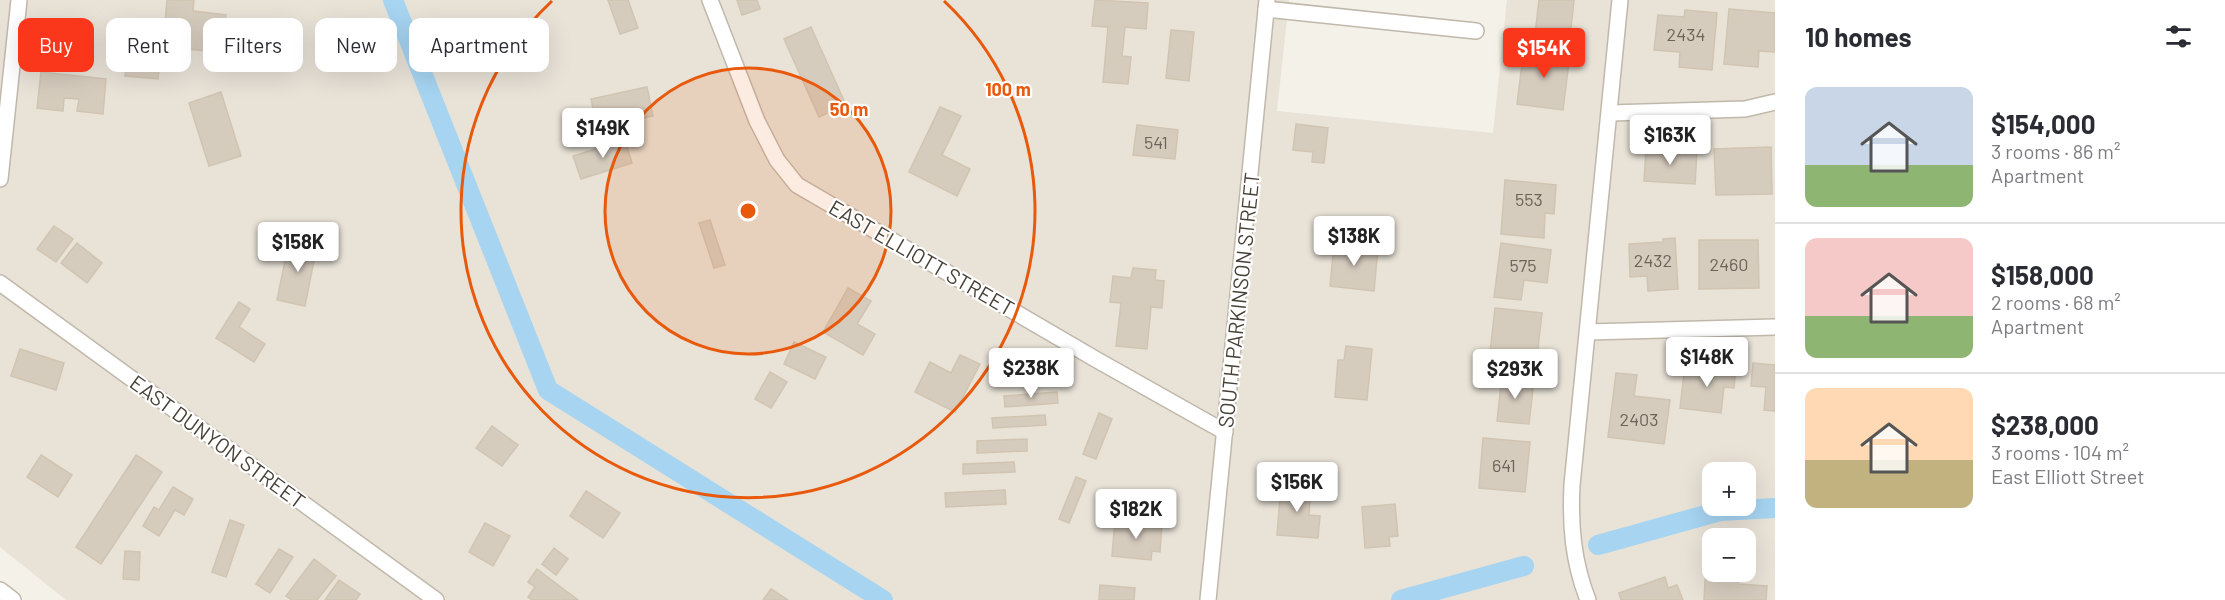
<!DOCTYPE html>
<html lang="en">
<head>
<meta charset="utf-8">
<style>
	:root { --surface:#fff; --page:#f2f2f3; --text:#2b2b33; --muted:#7c7c81; --line:#e1e1e2; --accent:#fa371b }
	body { margin:0; font-family:Barlow,sans-serif; background:var(--page); color:var(--text); height:100vh; display:flex; flex-direction:column; font-size:22px; white-space:nowrap }
	* { box-sizing:border-box; margin:0 }
	p { font-size:20px; color:var(--muted) }
	.icon { flex:none; width:33px; height:33px; fill:none; stroke:currentColor; stroke-width:2; stroke-linecap:round; stroke-linejoin:round }
	.map { position:relative; flex:1; overflow:hidden }
	.sheet { display:flex; flex-direction:column; background:var(--surface); width:450px }
	.sheet>* { flex:none }
	.banner { position:absolute; left:18px; top:18px; width:570px; height:54px; display:flex; gap:12px }
	.fabs { position:absolute; left:1702px; top:462px; display:grid; gap:12px }
	.fabs a { display:grid; place-items:center; width:54px; height:54px; border-radius:12px; background:var(--surface); box-shadow:0 6px 24px #0002; font-size:30px }
	.price { position:absolute; translate:-50% -51px; padding:0 14px; border-radius:6px; background:#fff; color:#222; font-size:20px; line-height:39px; filter:drop-shadow(0 2px 3px #0008) }
	.price::after { content:''; position:absolute; left:50%; top:36px; width:18px; height:14px; margin-left:-9px; background:inherit; clip-path:polygon(0 0,100% 0,50% 100%) }
	.price.current { background:var(--accent); color:#fff }
	ul { padding:0; list-style:none }
	li { display:flex; align-items:center; gap:18px; height:150px; padding:0 30px }
	li+li { border-top:2px solid var(--line) }
	li span { display:grid; place-items:center; flex:none; width:168px; height:120px; border-radius:12px; color:#555 }
	li>.icon { margin-inline-start:auto }
	span .icon { width:72px; height:72px; fill:#fffc; stroke-width:1 }
	li b { font-size:26px }
	h2 { display:flex; justify-content:space-between; align-items:center; height:72px; padding:0 30px; font-size:26px }
	.tag { padding:0 21px; border-radius:12px; background:var(--surface); box-shadow:0 6px 24px #0002; font-size:21px; line-height:54px }
	.tag.current { background:var(--accent); color:#fff }
	main { display:flex; flex:1; min-height:0 }
	.map>svg:first-child { display:block }
</style>
</head>
<body>
<main>
<div class="map">
<svg width="1775" height="600" viewBox="0 0 1775 600">
	<rect width="100%" height="100%" fill="#f4f1e9"/>
	<!-- residential -->
	<path fill="#e8e2d7" fill-rule="evenodd" d="M0,0H1289L1277,111L1493,133L1507,0H1775V600H66L0,547ZM1713,472H1746V506H1713ZM1713,538H1746V572H1713Z"/>
	<g fill="none" stroke-linecap="round" stroke-linejoin="round">
		<!-- canal -->
		<g stroke="#a6d4f1" stroke-width="20">
			<polyline points="393,0 548,390 883,600"/>
			<polyline points="1598,545 1720,511 1775,508"/>
			<polyline points="1401,600 1524,566"/>
		</g>
	</g>
	<!-- building -->
	<g fill="#d6ccbe" stroke="#d1c4b1" stroke-width="1.5">
		<polygon points="167,0 194,0 193,11 226,15 225,31 232,32 231,53 163,47"/>
		<polygon points="608,0 628,0 638,28 620,34"/>
		<polygon points="737,0 757,0 760,9 742,15"/>
		<polygon points="1095,0 1148,3 1146,29 1125,27 1122,56 1131,57 1128,84 1103,82 1108,27 1092,26"/>
		<polygon points="1539,0 1574,0 1570,38 1535,34"/>
		<polygon points="1729,9 1775,13 1775,52 1759,51 1758,67 1724,64"/>
		<polygon points="1685,10 1717,13 1712,70 1679,67 1680,52 1654,50 1658,15 1684,17"/>
		<polygon points="811,27 846,105 819,117 784,39"/>
		<polygon points="1171,30 1194,32 1189,81 1166,78"/>
		<polygon points="128,47 161,50 158,79 125,76"/>
		<polygon points="1524,48 1570,54 1563,110 1517,104"/>
		<polygon points="41,72 106,79 103,114 77,111 79,99 64,98 63,111 37,108"/>
		<polygon points="647,87 653,116 597,128 591,99"/>
		<polygon points="221,92 241,156 209,166 189,103"/>
		<polygon points="940,107 961,116 942,155 970,169 957,196 909,172"/>
		<polygon points="1296,124 1328,128 1324,163 1312,162 1313,152 1293,150"/>
		<polygon points="1137,125 1178,130 1175,159 1133,155"/>
		<polygon points="625,140 632,163 581,179 573,156"/>
		<polygon points="1771,147 1772,194 1716,195 1714,149"/>
		<polygon points="1646,148 1697,151 1695,184 1644,181"/>
		<polygon points="1505,180 1556,185 1554,214 1545,213 1544,238 1501,234"/>
		<polygon points="710,220 725,265 714,268 699,223"/>
		<polygon points="54,226 73,239 56,262 37,249"/>
		<polygon points="299,237 318,240 305,306 277,300 286,256 295,258"/>
		<polygon points="1675,238 1678,289 1648,291 1647,276 1630,277 1629,244 1663,242 1663,239"/>
		<polygon points="1699,240 1758,240 1759,288 1699,289"/>
		<polygon points="77,243 102,263 87,283 61,263"/>
		<polygon points="1501,243 1551,250 1547,283 1524,280 1521,300 1494,297"/>
		<polygon points="1334,244 1378,248 1374,291 1330,286"/>
		<polygon points="1133,268 1156,270 1155,280 1164,281 1162,308 1151,307 1147,349 1116,346 1121,303 1110,302 1113,276 1131,278"/>
		<polygon points="848,288 871,301 857,324 875,334 863,355 823,332"/>
		<polygon points="239,302 250,309 239,327 265,344 254,362 216,338"/>
		<polygon points="1495,308 1542,313 1536,366 1489,361"/>
		<polygon points="794,342 826,357 815,379 784,364"/>
		<polygon points="1346,346 1372,349 1367,400 1335,397 1338,360 1344,360"/>
		<polygon points="20,349 64,363 56,390 11,376"/>
		<polygon points="960,355 980,364 955,412 915,392 930,362 951,373"/>
		<polygon points="1029,355 1064,379 1059,386 1024,363"/>
		<polygon points="1706,363 1736,367 1734,388 1724,387 1721,413 1680,408 1684,373 1705,375"/>
		<polygon points="1753,363 1775,365 1775,411 1764,410 1766,387 1751,386"/>
		<polygon points="770,372 787,382 771,408 755,399"/>
		<polygon points="1616,373 1637,375 1634,396 1670,400 1664,444 1608,437"/>
		<polygon points="1502,376 1534,380 1529,424 1497,421"/>
		<polygon points="1057,392 1058,403 1005,407 1004,396"/>
		<polygon points="1099,413 1112,419 1096,459 1083,454"/>
		<polygon points="1045,415 1046,425 993,428 992,418"/>
		<polygon points="492,426 518,445 502,466 476,448"/>
		<polygon points="1483,438 1530,442 1525,492 1479,488"/>
		<polygon points="1027,439 1027,451 977,453 977,441"/>
		<polygon points="41,455 72,475 58,497 27,477"/>
		<polygon points="136,455 162,472 101,564 76,547"/>
		<polygon points="1014,462 1015,472 963,474 963,464"/>
		<polygon points="1076,477 1086,481 1069,523 1059,519"/>
		<polygon points="1281,484 1311,486 1309,515 1320,516 1318,538 1277,535"/>
		<polygon points="173,487 193,499 184,515 175,510 159,536 143,526 154,507 159,510"/>
		<polygon points="1005,490 1006,504 946,507 945,493"/>
		<polygon points="586,491 620,513 603,538 570,516"/>
		<polygon points="1395,504 1398,536 1389,537 1390,546 1365,548 1362,507"/>
		<polygon points="230,520 244,525 226,577 212,572"/>
		<polygon points="1115,520 1162,525 1160,552 1152,551 1151,560 1112,556"/>
		<polygon points="485,523 510,536 493,566 469,552"/>
		<polygon points="554,548 568,559 556,575 542,564"/>
		<polygon points="279,549 293,557 270,593 256,584"/>
		<polygon points="125,551 140,552 139,580 123,579"/>
		<polygon points="314,559 336,576 317,600 292,600 286,596"/>
		<polygon points="1706,566 1713,566 1713,572 1739,572 1738,584 1767,586 1766,600 1704,600"/>
		<polygon points="537,569 578,600 532,600 528,597 535,587 528,582"/>
		<polygon points="1665,577 1668,588 1677,585 1683,600 1621,600 1619,593"/>
		<polygon points="339,580 360,594 356,600 325,600"/>
		<polygon points="1100,585 1135,588 1134,600 1099,600"/>
		<polygon points="771,589 788,600 763,600"/>
	</g>
	<g fill="none" stroke-linecap="round" stroke-linejoin="round">
		<!-- minor casing -->
		<g stroke="#c0b8ab" stroke-width="18">
			<g id="minor">
				<polyline points="710,0 757,121 777,160 797,185 1097,360 1225,432"/>
				<polyline points="1266,9 1476,31"/>
				<polyline points="1610,113 1745,109 1775,102"/>
				<polyline points="0,179 19,0"/>
				<polyline points="0,283 436,600"/>
				<polyline points="1588,332 1775,327"/>
				<polyline points="0,590 13,600"/>
				<polyline points="1208,600 1267,0"/>
				<path d="M1588,600C1573,562 1570,525 1572,485L1620,0"/>
			</g>
		</g>
		<!-- minor -->
		<use href="#minor" stroke="#fff" stroke-width="15"/>
	</g>
	<!-- distance rings -->
	<circle cx="748" cy="211" r="143" fill="#e8590c" fill-opacity=".12"/>
	<g fill="none" stroke="#e8590c" stroke-width="3">
		<circle cx="748" cy="211" r="143"/>
		<path d="M944 1A287 287 0 1 1 552 1"/>
	</g>
	<g text-anchor="middle" dominant-baseline="central" stroke-width="4.5" stroke-linejoin="round" paint-order="stroke">
		<!-- number labels -->
		<g font-size="18" fill="#6c6459">
			<text x="1686" y="34">2434</text>
			<text x="1156" y="142">541</text>
			<text x="1529" y="199">553</text>
			<text x="1653" y="260">2432</text>
			<text x="1729" y="264">2460</text>
			<text x="1523" y="265">575</text>
			<text x="1639" y="419">2403</text>
			<text x="1504" y="465">641</text>
		</g>
		<!-- street labels -->
		<g font-size="21" fill="#484137" stroke="#fff">
			<text transform="translate(922 257) rotate(30)">EAST ELLIOTT STREET</text>
			<text transform="translate(1238 300) rotate(-84)">SOUTH PARKINSON STREET</text>
			<text transform="translate(218 441) rotate(36)">EAST DUNYON STREET</text>
		</g>
	</g>
	<circle cx="748" cy="211" r="9" fill="#e8590c" stroke="#fff" stroke-width="3"/>
	<g font-size="18" text-anchor="middle" font-weight="bold" fill="#e8590c" stroke="#fff" stroke-width="4.5" stroke-linejoin="round" paint-order="stroke">
		<text x="1008" y="96">100 m</text>
		<text x="849" y="116">50 m</text>
	</g>
</svg>
<div class="fabs">
<a>+</a>
<a>−</a>
</div>
<b class="price current" style="left:1544px;top:79px">$154K</b>
<b class="price" style="left:603px;top:159px">$149K</b>
<b class="price" style="left:1670px;top:166px">$163K</b>
<b class="price" style="left:1354px;top:267px">$138K</b>
<b class="price" style="left:298px;top:273px">$158K</b>
<b class="price" style="left:1707px;top:388px">$148K</b>
<b class="price" style="left:1031px;top:399px">$238K</b>
<b class="price" style="left:1515px;top:400px">$293K</b>
<b class="price" style="left:1297px;top:513px">$156K</b>
<b class="price" style="left:1136px;top:540px">$182K</b>
<div class="banner">
<a class="tag current">Buy</a>
<a class="tag">Rent</a>
<a class="tag">Filters</a>
<a class="tag">New</a>
<a class="tag">Apartment</a>
</div>
</div>
<section class="sheet">
<h2>10 homes<svg class="icon" aria-label="filters" viewBox="0 0 24 24"><path d="M4 7h16M4 17h16"/><circle cx="9" cy="7" r="2"/><circle cx="15" cy="17" r="2"/></svg></h2>
<ul>
<li><span style="background:linear-gradient(#c9d6e8 65%,#8fb573 0)"><svg class="icon" aria-label="home" viewBox="0 0 24 24"><path d="M3 11l9-7 9 7M6 9v11h12V9"/></svg></span><div><b>$154,000</b><p>3 rooms · 86 m²</p><p>Apartment</p></div></li>
<li><span style="background:linear-gradient(#f6c9c9 65%,#8fb573 0)"><svg class="icon" aria-label="home" viewBox="0 0 24 24"><path d="M3 11l9-7 9 7M6 9v11h12V9"/></svg></span><div><b>$158,000</b><p>2 rooms · 68 m²</p><p>Apartment</p></div></li>
<li><span style="background:linear-gradient(#ffd9b3 60%,#c2b280 0)"><svg class="icon" aria-label="home" viewBox="0 0 24 24"><path d="M3 11l9-7 9 7M6 9v11h12V9"/></svg></span><div><b>$238,000</b><p>3 rooms · 104 m²</p><p>East Elliott Street</p></div></li>
</ul>
</section>
</main>
</body>
</html>
